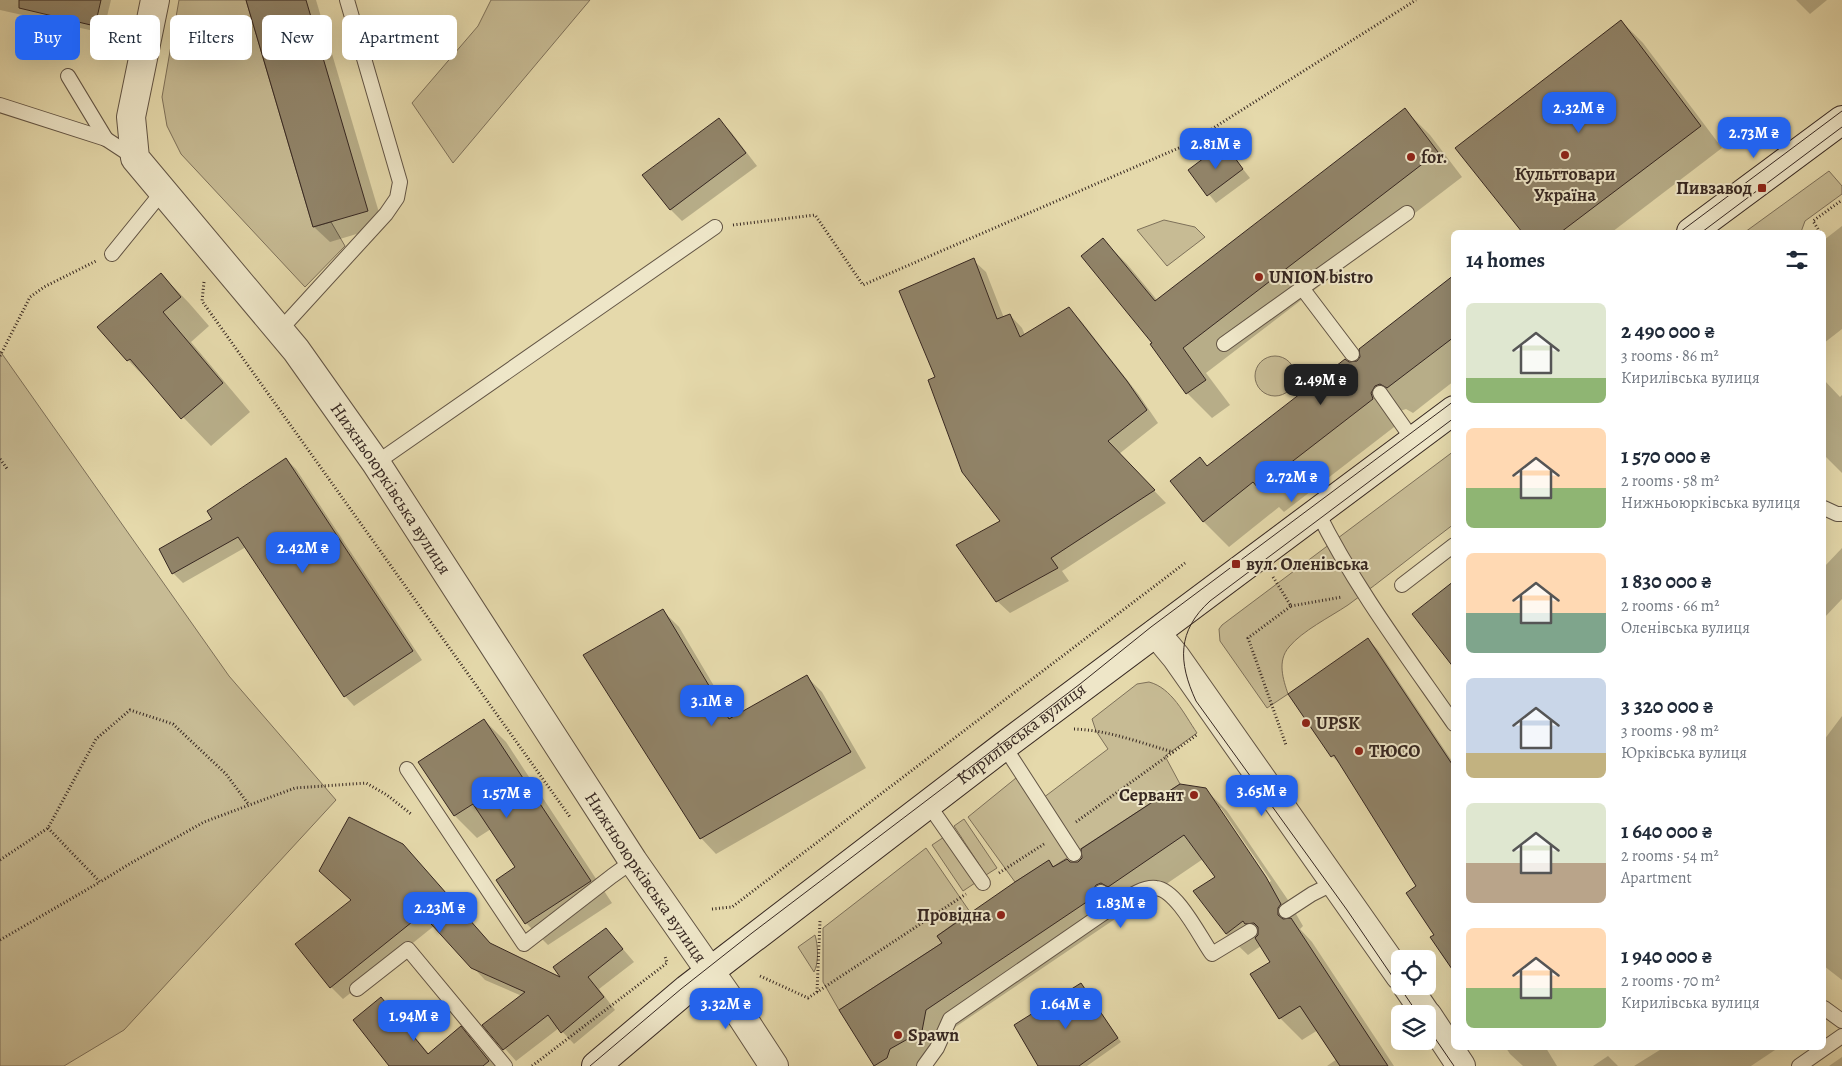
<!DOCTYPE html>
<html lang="en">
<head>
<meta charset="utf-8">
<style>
	:root { --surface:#fff; --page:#f6f6f7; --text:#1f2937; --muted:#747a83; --accent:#2563eb }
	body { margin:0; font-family:Alegreya,serif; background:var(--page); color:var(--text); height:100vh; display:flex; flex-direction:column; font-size:19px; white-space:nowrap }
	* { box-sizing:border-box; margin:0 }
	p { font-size:16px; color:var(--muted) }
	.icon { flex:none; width:28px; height:28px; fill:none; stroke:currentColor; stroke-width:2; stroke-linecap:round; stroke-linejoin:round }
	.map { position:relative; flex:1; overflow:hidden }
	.panel { position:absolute; left:1451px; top:230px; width:375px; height:820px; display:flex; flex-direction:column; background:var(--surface); border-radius:8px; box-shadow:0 5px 20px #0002 }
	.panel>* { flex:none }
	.hud { position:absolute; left:15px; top:15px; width:475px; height:45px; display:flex; gap:10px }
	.tools { position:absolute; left:1391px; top:950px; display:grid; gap:10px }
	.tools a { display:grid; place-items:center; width:45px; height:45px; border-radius:8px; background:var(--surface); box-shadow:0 5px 20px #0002; font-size:25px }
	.price { position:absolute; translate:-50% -42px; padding:0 11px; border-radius:10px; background:var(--accent); color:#fff; font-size:16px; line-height:32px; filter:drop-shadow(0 1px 2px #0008) }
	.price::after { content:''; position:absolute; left:50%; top:30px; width:15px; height:11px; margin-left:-8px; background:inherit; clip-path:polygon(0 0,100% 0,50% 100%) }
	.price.active { background:#222; color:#fff }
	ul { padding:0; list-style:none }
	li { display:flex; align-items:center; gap:15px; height:125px; padding:0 15px }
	li span { display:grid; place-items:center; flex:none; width:140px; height:100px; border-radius:8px; color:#555 }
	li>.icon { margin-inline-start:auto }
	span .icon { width:60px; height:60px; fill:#fffc; stroke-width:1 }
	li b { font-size:21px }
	h2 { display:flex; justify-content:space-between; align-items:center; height:60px; padding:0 15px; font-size:21px }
	.pill { padding:0 18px; border-radius:8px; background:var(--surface); box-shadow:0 5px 20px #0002; font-size:18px; line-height:45px }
	.pill.active { background:var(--accent); color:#fff }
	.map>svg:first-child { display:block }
</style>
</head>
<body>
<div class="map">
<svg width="1842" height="1066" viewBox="0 0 1842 1066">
	<rect width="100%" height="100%" fill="#e5d9ab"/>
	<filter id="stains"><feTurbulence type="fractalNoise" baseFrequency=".004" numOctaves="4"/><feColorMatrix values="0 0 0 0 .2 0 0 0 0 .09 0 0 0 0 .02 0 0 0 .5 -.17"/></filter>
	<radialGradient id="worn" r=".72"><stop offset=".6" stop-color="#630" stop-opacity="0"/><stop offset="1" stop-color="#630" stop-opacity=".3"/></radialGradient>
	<!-- green -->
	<g fill="#c7bb94" stroke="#7e715a">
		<polygon points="179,0 246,0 313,227 331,222 345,246 305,287 181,154 167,126 162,97"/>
		<polygon points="491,0 590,0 453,163 412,103 478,26"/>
		<polygon points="1829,171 1842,186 1842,194 1805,221 1801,232 1745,232"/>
		<polygon points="1164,220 1195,227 1205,237 1167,266 1137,230"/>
		<polygon points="0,351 229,676 336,800 124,1030 64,1066 0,1066"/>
		<circle cx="1275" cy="376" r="20"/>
		<path d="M1454,451V524C1418,551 1384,579 1348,605C1330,617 1302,631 1289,647C1277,661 1283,679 1288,694L1267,708L1220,641L1219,629L1222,625Z"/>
		<path d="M1149,682C1172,688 1184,714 1197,733L1165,756L1180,784L1053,867L1049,861L1015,882L968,817L1016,778L1035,804L1108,749L1096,731L1092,719L1137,684Z"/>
		<polygon points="964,819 997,868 986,875 954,826"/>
		<polygon points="944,837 975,883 963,891 932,845"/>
		<polygon points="926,848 970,912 937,936 942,943 839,1010 823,982 823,928"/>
		<path d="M815,935C818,945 819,963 814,972L798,947Z"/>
	</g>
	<!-- shadow -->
	<g fill="#0003" fill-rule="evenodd">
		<polygon points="0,0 111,0 103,33 0,10"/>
		<polygon points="247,0 316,0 383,226 330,242 314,227"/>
		<polygon points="1796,0 1827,0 1810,14"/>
		<polygon points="1621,21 1643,43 1722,148 1612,232 1524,232 1456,148"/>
		<polygon points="1405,110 1430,135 1462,177 1206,373 1230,405 1212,418 1187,393 1154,343 1103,240 1127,264 1157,300"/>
		<polygon points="719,120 731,132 757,166 682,221 670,209"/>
		<polygon points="1224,145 1250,178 1216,203 1190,171"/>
		<polygon points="1842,226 1842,329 1824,343 1824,240"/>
		<polygon points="973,260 986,272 1004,318 1010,315 1022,328 1025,335 1068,308 1081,321 1139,395 1158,423 1119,454 1166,503 1062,571 1069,581 1010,613 997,601 1001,521 937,378"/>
		<polygon points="161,274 189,303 209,326 191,342 250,412 211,446 128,360"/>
		<polygon points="1454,286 1454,381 1413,413 1406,409 1400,411 1398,424 1284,512 1279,507 1229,547 1204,522 1172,481 1200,458 1208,467 1349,363 1358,362"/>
		<polygon points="1824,380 1840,397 1842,395 1842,473 1824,455"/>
		<polygon points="286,459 296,469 422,660 354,706 345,696 246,547 183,583 173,573 160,549 214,519"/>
		<polygon points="1842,548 1842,599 1824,618 1824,567"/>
		<polygon points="663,611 679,627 733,718 807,677 822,692 866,768 716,854 701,838"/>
		<polygon points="1368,639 1378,650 1454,764 1454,970 1435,935 1417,887 1342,766 1332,756"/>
		<polygon points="1842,716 1842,980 1824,966 1824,740"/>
		<polygon points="484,720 506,742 612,903 548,945 526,923 516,867 491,829 477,838 455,816 420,762"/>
		<path d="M1205,789L1227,811L1288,900L1303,926L1300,929L1312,942L1394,1066H1327L1337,1059L1318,1030L1302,1040L1280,1018L1272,962L1261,946L1248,955L1226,934L1217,877L1203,859L1131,908L1124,905L1114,914L1115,919L948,1032L943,1053L920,1066H875L840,1010L944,944L1049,862L1055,868L1070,863H1079ZM1218,808H1221L1271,881L1268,883Z"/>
		<polygon points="414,857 492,945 563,980 606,929 634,962 599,989 615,1010 574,1044 559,1028 516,1061 484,1025 522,996 485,980 434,926 343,999 331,987 352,900 320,871"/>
		<polygon points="1084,989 1121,1042 1087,1066 1038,1066"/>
		<polygon points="381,999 398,1016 429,1054 461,1028 495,1066 391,1066"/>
		<polygon points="1506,1048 1546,1048 1557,1066 1523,1066 1510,1054"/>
		<polygon points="1663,1048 1774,1048 1775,1050 1751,1066 1634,1066"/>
		<polygon points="1608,1056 1618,1066 1593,1066"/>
		<polygon points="1842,1057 1842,1066 1829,1066"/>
	</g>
	<!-- building -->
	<g fill="#918469" stroke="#362721">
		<polygon points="19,0 101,0 95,26 19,8"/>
		<polygon points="246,0 306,0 368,211 313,227"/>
		<polygon points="1621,20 1701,126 1561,232 1522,232 1455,148"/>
		<polygon points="1405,108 1438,152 1183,348 1206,380 1186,394 1150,344 1152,343 1081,256 1103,238 1155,301"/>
		<polygon points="719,118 746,153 670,210 642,175"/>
		<polygon points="1224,143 1243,169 1207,196 1188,170"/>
		<polygon points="974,258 997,319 1010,314 1020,337 1069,307 1127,381 1147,410 1108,441 1155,490 1051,558 1058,568 996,602 956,545 1000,521 962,472 928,380 935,377 899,291"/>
		<polygon points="161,273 181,297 163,312 223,383 181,419 130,359 127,361 97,327"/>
		<polygon points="1454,275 1454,337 1387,388 1380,384 1375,386 1371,393 1373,399 1258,488 1253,482 1203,522 1170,481 1200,457 1207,466 1345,359 1349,362 1357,361 1360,357 1359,349"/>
		<polygon points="286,458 413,651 344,697 238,537 172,574 159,549 212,519 207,511"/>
		<polygon points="1454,581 1454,668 1412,614"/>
		<polygon points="663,609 729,719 807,675 851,752 700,839 583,655"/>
		<polygon points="1368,638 1454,767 1454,972 1430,937 1434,935 1406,893 1416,886 1334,755 1331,757 1288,694"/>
		<polygon points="484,719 591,881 525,924 496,880 515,867 473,804 454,816 418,762"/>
		<polygon points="1180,784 1206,788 1266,877 1281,904 1278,908 1278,915 1283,919 1291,918 1388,1066 1340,1066 1300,1006 1279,1019 1250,974 1270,962 1255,938 1258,935 1258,927 1254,923 1245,924 1243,921 1226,934 1193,891 1215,877 1184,835 1108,887 1101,883 1096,885 1092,892 1094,897 926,1010 922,1031 890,1049 887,1058 874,1066 839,1010 942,943 937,936 1015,882 1049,860 1053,867 1067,859 1070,862 1078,862 1082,858 1081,849"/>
		<polygon points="349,817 403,844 490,943 560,977 553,967 606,928 623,949 588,977 604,997 561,1033 548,1015 503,1050 482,1025 525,992 471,968 422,914 330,988 295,944 351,900 319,871"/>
		<polygon points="1081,983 1118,1038 1079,1066 1038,1066 1014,1025"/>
		<polygon points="381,997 428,1054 461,1026 489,1061 483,1066 389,1066 353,1020"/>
	</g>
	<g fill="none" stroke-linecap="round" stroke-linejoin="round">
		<!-- lane casing -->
		<g stroke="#625444" stroke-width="16">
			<g id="lane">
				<polyline points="68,76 106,139"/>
				<polyline points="0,105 106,139 135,158"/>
				<polyline points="112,254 163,191"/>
				<polyline points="1302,288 1352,354"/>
				<polyline points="280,330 386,214 397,198 400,182 347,0"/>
				<polyline points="1224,344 1407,213"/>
				<polyline points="1380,393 1413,440"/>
				<polyline points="376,463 715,227"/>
				<polyline points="1824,508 1837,514 1842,514"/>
				<path d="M1317,511C1354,586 1406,655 1454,724"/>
				<polyline points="1402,585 1454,545"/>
				<polyline points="1004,746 1074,854"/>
				<polyline points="407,769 524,944 612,876 633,861"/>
				<polyline points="928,804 983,883"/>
				<path d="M1111,908C1123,901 1141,886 1156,888C1177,890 1200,937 1212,954L1250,931"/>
				<polyline points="1286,911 1312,894 1334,883"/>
				<polyline points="357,989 408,949 505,1066"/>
				<polyline points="1824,1008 1842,1021"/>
				<polyline points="924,1066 937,1048 950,1019 1111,908 1101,892"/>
				<polyline points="1799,1066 1842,1036"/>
			</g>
		</g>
		<!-- street casing -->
		<g stroke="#625444" stroke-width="30">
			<g id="street">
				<path id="s1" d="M155,0L131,117L135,158L296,350L376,463L633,861L744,1020L774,1066"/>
				<polyline points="1156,633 1176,657 1400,976"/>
				<polyline points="1407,986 1426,1014"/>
				<polyline points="1428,1016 1461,1066"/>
			</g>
		</g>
		<!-- secondary casing -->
		<g stroke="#362721" stroke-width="30">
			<g id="secondary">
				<polyline points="1691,232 1842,120"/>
				<path id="s2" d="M596,1066L687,989L1004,746L1454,410"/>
			</g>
		</g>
		<!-- path -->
		<g stroke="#362721" stroke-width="3" stroke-dasharray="1 2.5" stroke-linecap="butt">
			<polyline points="733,225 815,215 863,285 1188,144 1416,0"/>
			<polyline points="1820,232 1813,221 1842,200"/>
			<polyline points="204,282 202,301 570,817"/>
			<polyline points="0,356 30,297 44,287 96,261"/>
			<polyline points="0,459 8,470"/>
			<polyline points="1273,577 1291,606 1248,638 1286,745"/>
			<polyline points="1291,606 1342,597"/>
			<path d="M1074,729C1108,730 1141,743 1173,752L1198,734"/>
			<polyline points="1076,822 1173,752"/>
			<polyline points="48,828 100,882 131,863 204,822 295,788 366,783 387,795 411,814"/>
			<polyline points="0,860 48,828 96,739 130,710 173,724 226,774 249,805"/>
			<polyline points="999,873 1044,844"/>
			<polyline points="712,909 732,907 1185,563"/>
			<polyline points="0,940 100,882"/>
			<polyline points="760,976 808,998 966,894"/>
			<polyline points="817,992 820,921"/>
			<polyline points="532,1066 667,963 665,956"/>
		</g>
		<!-- lane -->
		<use href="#lane" stroke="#eee6c8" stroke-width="14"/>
		<!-- street -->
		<use href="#street" stroke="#eee6c8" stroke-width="28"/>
		<!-- secondary -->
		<use href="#secondary" stroke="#eee6c8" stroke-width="28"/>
		<!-- tram -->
		<g stroke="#362721" stroke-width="1">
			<polyline points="1680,232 1842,111"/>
			<polyline points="1702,232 1842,127"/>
			<path d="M1418,1014L1347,910L1196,701C1178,662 1177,631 1210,601L1454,418"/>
			<polyline points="1428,1028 1454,1066"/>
			<polyline points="590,1066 681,989 752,933 1080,684 1151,627 1454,401"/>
		</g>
	</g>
	<!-- markers -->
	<g fill="#8f2418" stroke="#eee6c8" stroke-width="2">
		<circle cx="1565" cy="155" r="5"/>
		<circle cx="1411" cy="157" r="5"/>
		<rect x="1757" y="183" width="10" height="10" rx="2.5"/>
		<circle cx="1259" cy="277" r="5"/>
		<rect x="1231" y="559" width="10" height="10" rx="2.5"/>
		<circle cx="1306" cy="723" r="5"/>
		<circle cx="1359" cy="751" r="5"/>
		<circle cx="1194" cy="795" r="5"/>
		<circle cx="1001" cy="915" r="5"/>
		<circle cx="898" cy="1035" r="5"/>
	</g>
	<g text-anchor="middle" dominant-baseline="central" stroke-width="4" stroke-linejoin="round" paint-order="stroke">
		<!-- poi labels -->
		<g font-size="18" font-weight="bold" fill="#362721" stroke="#eee6c8" text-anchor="start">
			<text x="1421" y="157">for.</text>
			<text x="1565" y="174" text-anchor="middle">Культтовари<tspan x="1565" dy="21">Україна</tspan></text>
			<text x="1752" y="188" text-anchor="end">Пивзавод</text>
			<text x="1269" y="277">UNION bistro</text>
			<text x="1246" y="564">вул. Оленівська</text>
			<text x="1316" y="723">UPSK</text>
			<text x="1369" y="751">ТЮСО</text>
			<text x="1184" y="795" text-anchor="end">Сервант</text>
			<text x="991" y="915" text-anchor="end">Провідна</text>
			<text x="908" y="1035">Spawn</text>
		</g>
		<!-- street labels -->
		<g font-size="18" fill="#362721" stroke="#eee6c8">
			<text stroke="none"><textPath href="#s1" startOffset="579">Нижньоюрківська вулиця</textPath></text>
			<text stroke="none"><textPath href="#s2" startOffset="540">Кирилівська вулиця</textPath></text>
			<text stroke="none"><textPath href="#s1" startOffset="1044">Нижньоюрківська вулиця</textPath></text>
		</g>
	</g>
	<rect width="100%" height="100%" filter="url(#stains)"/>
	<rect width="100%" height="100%" fill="url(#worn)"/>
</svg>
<div class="tools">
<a><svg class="icon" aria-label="locate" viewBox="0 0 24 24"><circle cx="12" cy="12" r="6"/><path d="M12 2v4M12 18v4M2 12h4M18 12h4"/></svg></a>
<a><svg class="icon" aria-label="layers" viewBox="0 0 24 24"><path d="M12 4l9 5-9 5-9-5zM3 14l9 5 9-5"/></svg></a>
</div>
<b class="price" style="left:1579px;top:134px">2.32M ₴</b>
<b class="price" style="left:1754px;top:159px">2.73M ₴</b>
<b class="price" style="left:1216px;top:170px">2.81M ₴</b>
<b class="price active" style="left:1321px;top:406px">2.49M ₴</b>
<b class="price" style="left:1292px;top:503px">2.72M ₴</b>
<b class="price" style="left:303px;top:574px">2.42M ₴</b>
<b class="price" style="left:712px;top:727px">3.1M ₴</b>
<b class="price" style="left:1262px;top:817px">3.65M ₴</b>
<b class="price" style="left:507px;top:819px">1.57M ₴</b>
<b class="price" style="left:1121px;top:929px">1.83M ₴</b>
<b class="price" style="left:440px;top:934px">2.23M ₴</b>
<b class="price" style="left:726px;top:1030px">3.32M ₴</b>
<b class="price" style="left:1066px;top:1030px">1.64M ₴</b>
<b class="price" style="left:414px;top:1042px">1.94M ₴</b>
<div class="hud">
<a class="pill active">Buy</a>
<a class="pill">Rent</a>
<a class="pill">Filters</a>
<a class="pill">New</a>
<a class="pill">Apartment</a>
</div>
<section class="panel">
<h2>14 homes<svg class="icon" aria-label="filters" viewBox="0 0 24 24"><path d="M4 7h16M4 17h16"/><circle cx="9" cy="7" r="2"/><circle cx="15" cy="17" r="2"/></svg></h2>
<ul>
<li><span style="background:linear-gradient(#dfe7d0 75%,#8fb573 0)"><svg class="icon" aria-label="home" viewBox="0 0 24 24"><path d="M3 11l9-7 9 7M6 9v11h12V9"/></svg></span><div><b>2 490 000 ₴</b><p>3 rooms · 86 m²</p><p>Кирилівська вулиця</p></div></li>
<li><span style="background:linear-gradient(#ffd9b3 60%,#8fb573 0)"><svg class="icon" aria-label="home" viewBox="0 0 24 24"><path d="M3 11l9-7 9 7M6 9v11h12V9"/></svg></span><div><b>1 570 000 ₴</b><p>2 rooms · 58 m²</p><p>Нижньоюрківська вулиця</p></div></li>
<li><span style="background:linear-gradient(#ffd9b3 60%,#7fa58c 0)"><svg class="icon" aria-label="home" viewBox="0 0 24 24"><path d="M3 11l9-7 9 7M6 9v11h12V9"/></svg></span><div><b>1 830 000 ₴</b><p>2 rooms · 66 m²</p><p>Оленівська вулиця</p></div></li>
<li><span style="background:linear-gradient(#c9d6e8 75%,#c2b280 0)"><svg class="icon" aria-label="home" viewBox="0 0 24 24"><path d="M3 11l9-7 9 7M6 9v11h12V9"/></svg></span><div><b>3 320 000 ₴</b><p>3 rooms · 98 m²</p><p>Юрківська вулиця</p></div></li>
<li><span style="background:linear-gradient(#dfe7d0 60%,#b9a48a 0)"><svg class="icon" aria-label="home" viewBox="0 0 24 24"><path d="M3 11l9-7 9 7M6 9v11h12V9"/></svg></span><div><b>1 640 000 ₴</b><p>2 rooms · 54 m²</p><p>Apartment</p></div></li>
<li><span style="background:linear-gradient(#ffd9b3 60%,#8fb573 0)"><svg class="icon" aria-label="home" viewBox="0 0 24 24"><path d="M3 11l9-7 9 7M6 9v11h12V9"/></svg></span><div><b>1 940 000 ₴</b><p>2 rooms · 70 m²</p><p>Кирилівська вулиця</p></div></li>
</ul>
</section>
</div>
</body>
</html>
